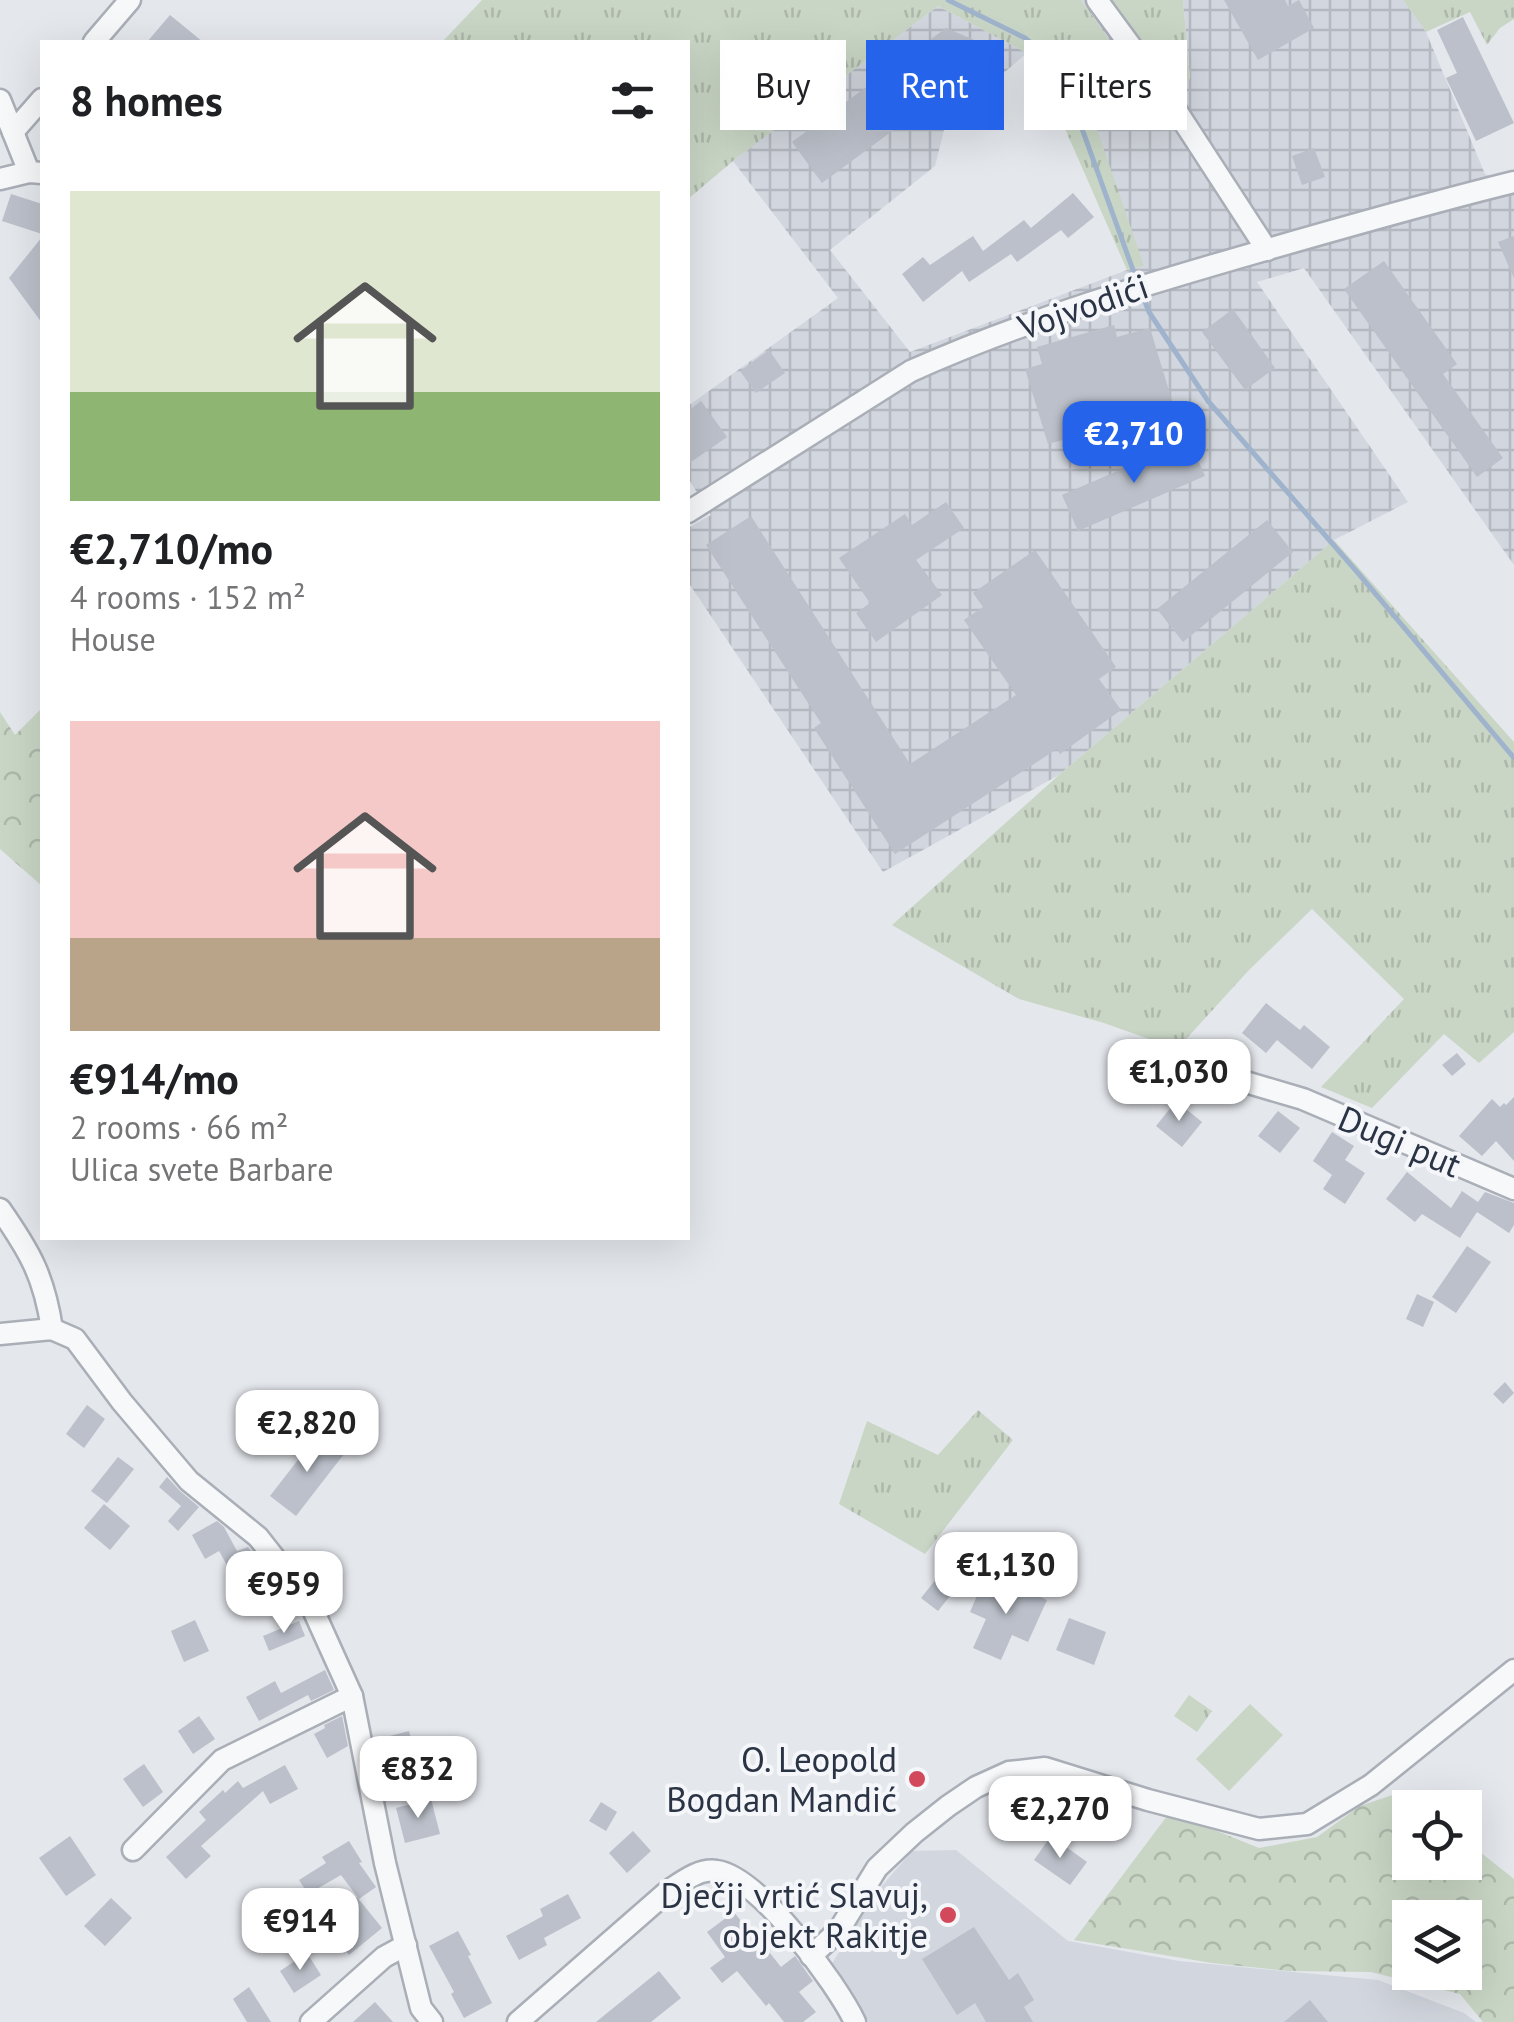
<!DOCTYPE html>
<html lang="en">
<head>
<meta charset="utf-8">
<style>
	:root { --surface:#fff; --page:#f2f2f2; --text:#202124; --muted:#757577; --accent:#2563eb }
	body { margin:0; font-family:"PT Sans",sans-serif; background:var(--page); color:var(--text); height:100vh; display:flex; flex-direction:column; font-size:38px; white-space:nowrap }
	* { box-sizing:border-box; margin:0 }
	p { font-size:32px; color:var(--muted) }
	.icon { flex:none; width:55px; height:55px; fill:none; stroke:currentColor; stroke-width:2; stroke-linecap:round; stroke-linejoin:round }
	.map { position:relative; flex:1; overflow:hidden }
	.drawer { position:absolute; left:40px; top:40px; width:650px; height:1200px; display:flex; flex-direction:column; background:var(--surface); border-radius:0px; box-shadow:0 10px 40px #0002 }
	.drawer>* { flex:none }
	.top-card { position:absolute; left:720px; top:40px; width:642px; height:90px; display:flex; gap:20px }
	.controls { position:absolute; left:1392px; top:1790px; display:grid; gap:20px }
	.controls a { display:grid; place-items:center; width:90px; height:90px; border-radius:0px; background:var(--surface); box-shadow:0 10px 40px #0002; font-size:50px }
	.price { position:absolute; translate:-50% -85px; padding:0 22px; border-radius:20px; background:#fff; color:#222; font-size:32px; line-height:65px; filter:drop-shadow(0 2px 5px #0008) }
	.price::after { content:''; position:absolute; left:50%; top:60px; width:30px; height:22px; margin-left:-15px; background:inherit; clip-path:polygon(0 0,100% 0,50% 100%) }
	.price.on { background:var(--accent); color:#fff }
	ul { padding:0; list-style:none }
	li { display:grid; align-content:center; gap:20px; height:530px; padding:0 30px }
	li span { display:grid; place-items:center; height:310px; border-radius:0px; color:#555 }
	li>.icon { margin-inline-start:auto }
	span .icon { width:180px; height:180px; fill:#fffc; stroke-width:1 }
	li b { font-size:42px }
	h2 { display:flex; justify-content:space-between; align-items:center; height:120px; padding:0 30px; font-size:42px }
	.tag { padding:0 35px; border-radius:0px; background:var(--surface); box-shadow:0 10px 40px #0002; font-size:35px; line-height:90px }
	.tag.on { background:var(--accent); color:#fff }
	.map>svg:first-child { display:block }
</style>
</head>
<body>
<div class="map">
<svg width="1514" height="2022" viewBox="0 0 1514 2022">
	<defs>
		<pattern id="industrial-grid" width="8" height="8" patternUnits="userSpaceOnUse" patternTransform="scale(2.5)"><rect width="8" height="8" fill="#d2d6de"/><path d="M0 4h8M4 0v8" fill="none" stroke="#b4b8c0"/></pattern>
		<pattern id="grass-tufts" width="24" height="20" patternUnits="userSpaceOnUse" patternTransform="scale(2.5)"><rect width="24" height="20" fill="#c9d6c5"/><path d="M3 7l-1-3M5 7V3M7 7l1-3M15 17l-1-3M17 17v-4M19 17l1-3" fill="none" stroke="#adb8ab"/></pattern>
		<pattern id="forest-crowns" width="20" height="18" patternUnits="userSpaceOnUse" patternTransform="scale(2.5)"><rect width="20" height="18" fill="#c9d6c5"/><path d="M2 6a3 3 0 1 1 6 0M12 15a3 3 0 1 1 6 0" fill="none" stroke="#adb8ab"/></pattern>
	</defs>
	<rect width="100%" height="100%" fill="#e4e7ec"/>
	<!-- built -->
	<polygon fill="#d2d6de" points="956,1850 1068,1941 1179,1961 1378,1980 1464,2013 1476,2022 869,2022 831,1965 876,1893 912,1851"/>
	<!-- industrial -->
	<polygon fill="url(#industrial-grid)" points="1081,0 1109,0 1190,79 1183,0 1403,0 1426,32 1485,174 1514,188 1514,565 1304,268 1257,282 1408,502 1334,540 1059,775 883,872 688,582 688,528 711,515 688,478 688,406 838,298 733,161 938,6 1027,53 946,122 935,166 830,250 910,352 1127,270 1143,266 1065,38 1119,54"/>
	<!-- grass -->
	<g fill="url(#grass-tufts)">
		<polygon points="482,0 1081,0 1120,55 1066,39 1144,266 1127,270 1059,115 1027,53 938,6 733,161 688,199 688,42 442,42"/>
		<polygon points="1109,0 1183,0 1190,79 1177,87"/>
		<polygon points="1403,0 1514,0 1514,19 1500,28 1487,45 1470,12 1426,32"/>
		<polygon points="1334,540 1514,742 1514,1032 1479,1063 1444,1034 1372,1108 1321,1087 1404,999 1312,909 1249,970 1177,1049 1104,1023 1019,999 892,925 1059,775"/>
		<polygon points="978,1410 1013,1440 925,1554 839,1504 867,1421 938,1455"/>
		<polygon points="1189,1695 1212,1711 1197,1732 1174,1716"/>
	</g>
	<!-- forest -->
	<g fill="url(#forest-crowns)" fill-rule="evenodd">
		<polygon points="42,708 42,886 0,849 0,712 15,735"/>
		<path d="M1401,1792L1422,1807L1410,1808V1862H1465V1840L1514,1879V2022H1483L1460,1994L1371,1972L1288,1971L1212,1963L1074,1940L1170,1812L1259,1848L1317,1837L1360,1806ZM1410,1918H1465V1972H1410Z"/>
	</g>
	<!-- pitch -->
	<polygon fill="#c9d6c5" points="1250,1704 1283,1735 1229,1791 1196,1759"/>
	<g fill="none" stroke-linecap="round" stroke-linejoin="round">
		<!-- stream -->
		<g stroke="#9fb4cc" stroke-width="5">
			<polyline points="948,0 1025,38 1051,60 1072,101 1137,281"/>
			<polyline points="1141,291 1149,312 1208,401 1358,573 1514,758"/>
		</g>
	</g>
	<!-- building -->
	<g fill="#bbc0ca">
		<polygon points="1224,0 1285,0 1288,6 1299,0 1314,28 1258,60"/>
		<polygon points="170,15 203,42 147,42"/>
		<polygon points="1463,17 1514,123 1476,141 1446,78 1457,73 1437,30"/>
		<polygon points="946,28 1000,51 822,183 792,142"/>
		<polygon points="1314,148 1325,177 1302,185 1292,156"/>
		<polygon points="1073,193 1094,217 1068,238 1061,230 1017,262 1011,254 969,282 962,271 923,302 902,274 923,257 930,265 973,236 983,251 1024,220 1031,228"/>
		<polygon points="11,194 42,204 42,234 2,221"/>
		<polygon points="1514,236 1514,278 1498,242"/>
		<polygon points="42,237 42,323 9,278"/>
		<polygon points="1384,261 1457,364 1443,374 1503,458 1477,477 1344,289"/>
		<polygon points="1233,309 1275,368 1245,390 1202,332"/>
		<polygon points="1114,325 1117,337 1150,328 1179,424 1072,456 1066,439 1048,444 1025,369 1042,364 1037,347"/>
		<polygon points="769,350 785,373 756,393 740,371"/>
		<polygon points="701,401 727,437 688,464 688,411"/>
		<polygon points="1189,440 1205,476 1078,531 1062,495"/>
		<polygon points="946,502 964,528 916,560 942,595 876,642 856,613 870,603 839,558 905,514 912,525"/>
		<polygon points="751,516 910,764 1016,695 964,620 983,607 973,593 1035,550 1116,667 1099,679 1121,710 1060,754 1057,749 895,854 814,728 821,723 706,545"/>
		<polygon points="1267,520 1293,552 1183,642 1157,609"/>
		<polygon points="1266,1003 1300,1030 1304,1025 1330,1047 1312,1069 1277,1040 1266,1053 1242,1033"/>
		<polygon points="1457,1053 1466,1064 1452,1076 1442,1065"/>
		<polygon points="1514,1097 1514,1161 1496,1141 1482,1156 1459,1136 1492,1099 1500,1107 1504,1103 1506,1105"/>
		<polygon points="1176,1101 1202,1122 1182,1147 1156,1126"/>
		<polygon points="1278,1111 1300,1128 1280,1153 1258,1136"/>
		<polygon points="1332,1132 1354,1146 1345,1160 1365,1173 1345,1204 1323,1189 1332,1175 1313,1161"/>
		<polygon points="1407,1172 1451,1208 1462,1191 1478,1202 1485,1192 1514,1203 1514,1225 1509,1233 1477,1212 1460,1238 1422,1214 1415,1222 1386,1199"/>
		<polygon points="1467,1246 1491,1262 1456,1313 1432,1297"/>
		<polygon points="1417,1294 1434,1302 1423,1327 1406,1319"/>
		<polygon points="1505,1382 1514,1393 1503,1404 1493,1394"/>
		<polygon points="87,1405 105,1419 84,1448 66,1434"/>
		<polygon points="318,1434 344,1454 296,1516 270,1496"/>
		<polygon points="118,1457 134,1469 107,1503 91,1491"/>
		<polygon points="167,1477 180,1491 199,1507 178,1531 168,1521 181,1506 159,1487"/>
		<polygon points="104,1504 130,1526 110,1550 84,1528"/>
		<polygon points="217,1521 224,1527 237,1551 248,1547 284,1594 261,1606 246,1578 237,1583 219,1551 205,1559 192,1535"/>
		<polygon points="972,1534 989,1547 938,1611 921,1598"/>
		<polygon points="996,1577 1047,1600 1028,1642 1012,1635 1001,1660 973,1648 986,1619 970,1612 979,1591 988,1595"/>
		<polygon points="1069,1618 1106,1632 1094,1665 1056,1650"/>
		<polygon points="195,1620 209,1651 184,1662 171,1631"/>
		<polygon points="299,1621 305,1636 269,1651 263,1636"/>
		<polygon points="325,1670 334,1690 311,1701 308,1695 259,1721 246,1697 275,1681 281,1693"/>
		<polygon points="199,1716 215,1739 193,1754 178,1731"/>
		<polygon points="342,1716 348,1746 327,1758 314,1734 325,1728 324,1725"/>
		<polygon points="409,1731 416,1758 385,1765 378,1739"/>
		<polygon points="144,1764 163,1792 143,1807 123,1779"/>
		<polygon points="285,1765 298,1789 270,1804 263,1791 201,1846 211,1856 186,1879 166,1857 206,1820 199,1812 223,1790 225,1793 238,1781 243,1788"/>
		<polygon points="431,1799 440,1834 405,1843 396,1808"/>
		<polygon points="601,1802 617,1812 606,1831 589,1821"/>
		<polygon points="633,1831 651,1851 627,1873 609,1853"/>
		<polygon points="70,1836 96,1875 66,1896 39,1858"/>
		<polygon points="1051,1836 1087,1862 1070,1885 1034,1860"/>
		<polygon points="349,1841 362,1862 359,1863 376,1887 359,1899 341,1875 308,1894 299,1880 326,1863 322,1857"/>
		<polygon points="568,1894 581,1918 544,1938 547,1945 519,1960 506,1936 543,1916 540,1909"/>
		<polygon points="357,1897 382,1928 349,1955 324,1924"/>
		<polygon points="111,1898 132,1918 105,1946 84,1926"/>
		<polygon points="734,1912 752,1935 754,1933 781,1967 795,1956 813,1981 799,1992 816,2012 803,2022 784,2022 769,2003 766,2006 737,1971 722,1983 710,1968 725,1957 707,1932"/>
		<polygon points="974,1927 1009,1980 1018,1973 1034,2000 1024,2007 1033,2022 986,2022 975,2003 957,2015 922,1959"/>
		<polygon points="458,1931 471,1955 468,1956 492,2003 464,2018 451,1994 454,1992 429,1946"/>
		<polygon points="307,1953 321,1975 294,1993 280,1971"/>
		<polygon points="659,1971 681,1998 651,2022 596,2022"/>
		<polygon points="249,1987 271,2022 247,2022 233,1999"/>
		<polygon points="1310,2000 1328,2022 1284,2022"/>
		<polygon points="375,2002 393,2022 353,2022"/>
	</g>
	<g fill="none" stroke-linecap="round" stroke-linejoin="round">
		<!-- minor casing -->
		<g stroke="#a9aeb7" stroke-width="25">
			<g id="minor">
				<polyline points="1097,0 1163,90 1267,250"/>
				<polyline points="94,42 130,0"/>
				<polyline points="0,100 29,172"/>
				<polyline points="13,132 42,99"/>
				<polyline points="0,179 29,172 42,173"/>
				<path d="M688,512L911,371C1027,319 1150,283 1272,248C1352,225 1433,202 1514,182"/>
				<polyline points="1171,1060 1303,1099 1514,1189"/>
				<path d="M0,1209C30,1252 44,1276 52,1329"/>
				<polyline points="0,1334 52,1329 75,1339 122,1402 189,1481 258,1537 310,1603 352,1696 385,1863 421,2008 432,2022"/>
				<polyline points="133,1850 222,1760 352,1696"/>
				<polyline points="811,1956 839,1930 877,1868 914,1833 948,1806 976,1787 1009,1772 1045,1768 1148,1800 1259,1829 1307,1824 1371,1785 1514,1670"/>
				<polyline points="311,2022 384,1957 406,1945"/>
				<path d="M518,2022L668,1891C682,1882 699,1868 717,1871C759,1877 837,1984 855,2022"/>
			</g>
		</g>
		<!-- minor -->
		<use href="#minor" stroke="#f7f8fa" stroke-width="20"/>
	</g>
	<!-- markers -->
	<g fill="#d1495b" stroke="#f4f6f9" stroke-width="4">
		<circle cx="917" cy="1779" r="10"/>
		<circle cx="948" cy="1915" r="10"/>
	</g>
	<g text-anchor="middle" dominant-baseline="central" stroke-width="8" stroke-linejoin="round" paint-order="stroke">
		<!-- street labels -->
		<g font-size="35" fill="#2b3445" stroke="#f4f6f9">
			<text transform="translate(1083 306) rotate(-19)">Vojvodići</text>
			<text transform="translate(1400 1141) rotate(23)">Dugi put</text>
		</g>
		<!-- poi labels -->
		<g font-size="35" fill="#2b3445" stroke="#f4f6f9" text-anchor="end">
			<text x="897" y="1759">O. Leopold<tspan x="897" dy="40">Bogdan Mandić</tspan></text>
			<text x="928" y="1895">Dječji vrtić Slavuj,<tspan x="928" dy="40">objekt Rakitje</tspan></text>
		</g>
	</g>
</svg>
<div class="controls">
<a><svg class="icon" aria-label="locate" viewBox="0 0 24 24"><circle cx="12" cy="12" r="6"/><path d="M12 2v4M12 18v4M2 12h4M18 12h4"/></svg></a>
<a><svg class="icon" aria-label="layers" viewBox="0 0 24 24"><path d="M12 4l9 5-9 5-9-5zM3 14l9 5 9-5"/></svg></a>
</div>
<b class="price on" style="left:1134px;top:486px">€2,710</b>
<b class="price" style="left:1179px;top:1124px">€1,030</b>
<b class="price" style="left:307px;top:1475px">€2,820</b>
<b class="price" style="left:1006px;top:1617px">€1,130</b>
<b class="price" style="left:284px;top:1636px">€959</b>
<b class="price" style="left:418px;top:1821px">€832</b>
<b class="price" style="left:1060px;top:1861px">€2,270</b>
<b class="price" style="left:300px;top:1973px">€914</b>
<div class="top-card">
<a class="tag">Buy</a>
<a class="tag on">Rent</a>
<a class="tag">Filters</a>
</div>
<section class="drawer">
<h2>8 homes<svg class="icon" aria-label="filters" viewBox="0 0 24 24"><path d="M4 7h16M4 17h16"/><circle cx="9" cy="7" r="2"/><circle cx="15" cy="17" r="2"/></svg></h2>
<ul>
<li><span style="background:linear-gradient(#dfe7d0 65%,#8fb573 0)"><svg class="icon" aria-label="home" viewBox="0 0 24 24"><path d="M3 11l9-7 9 7M6 9v11h12V9"/></svg></span><div><b>€2,710/mo</b><p>4 rooms · 152 m²</p><p>House</p></div></li>
<li><span style="background:linear-gradient(#f6c9c9 70%,#b9a48a 0)"><svg class="icon" aria-label="home" viewBox="0 0 24 24"><path d="M3 11l9-7 9 7M6 9v11h12V9"/></svg></span><div><b>€914/mo</b><p>2 rooms · 66 m²</p><p>Ulica svete Barbare</p></div></li>
</ul>
</section>
</div>
</body>
</html>
